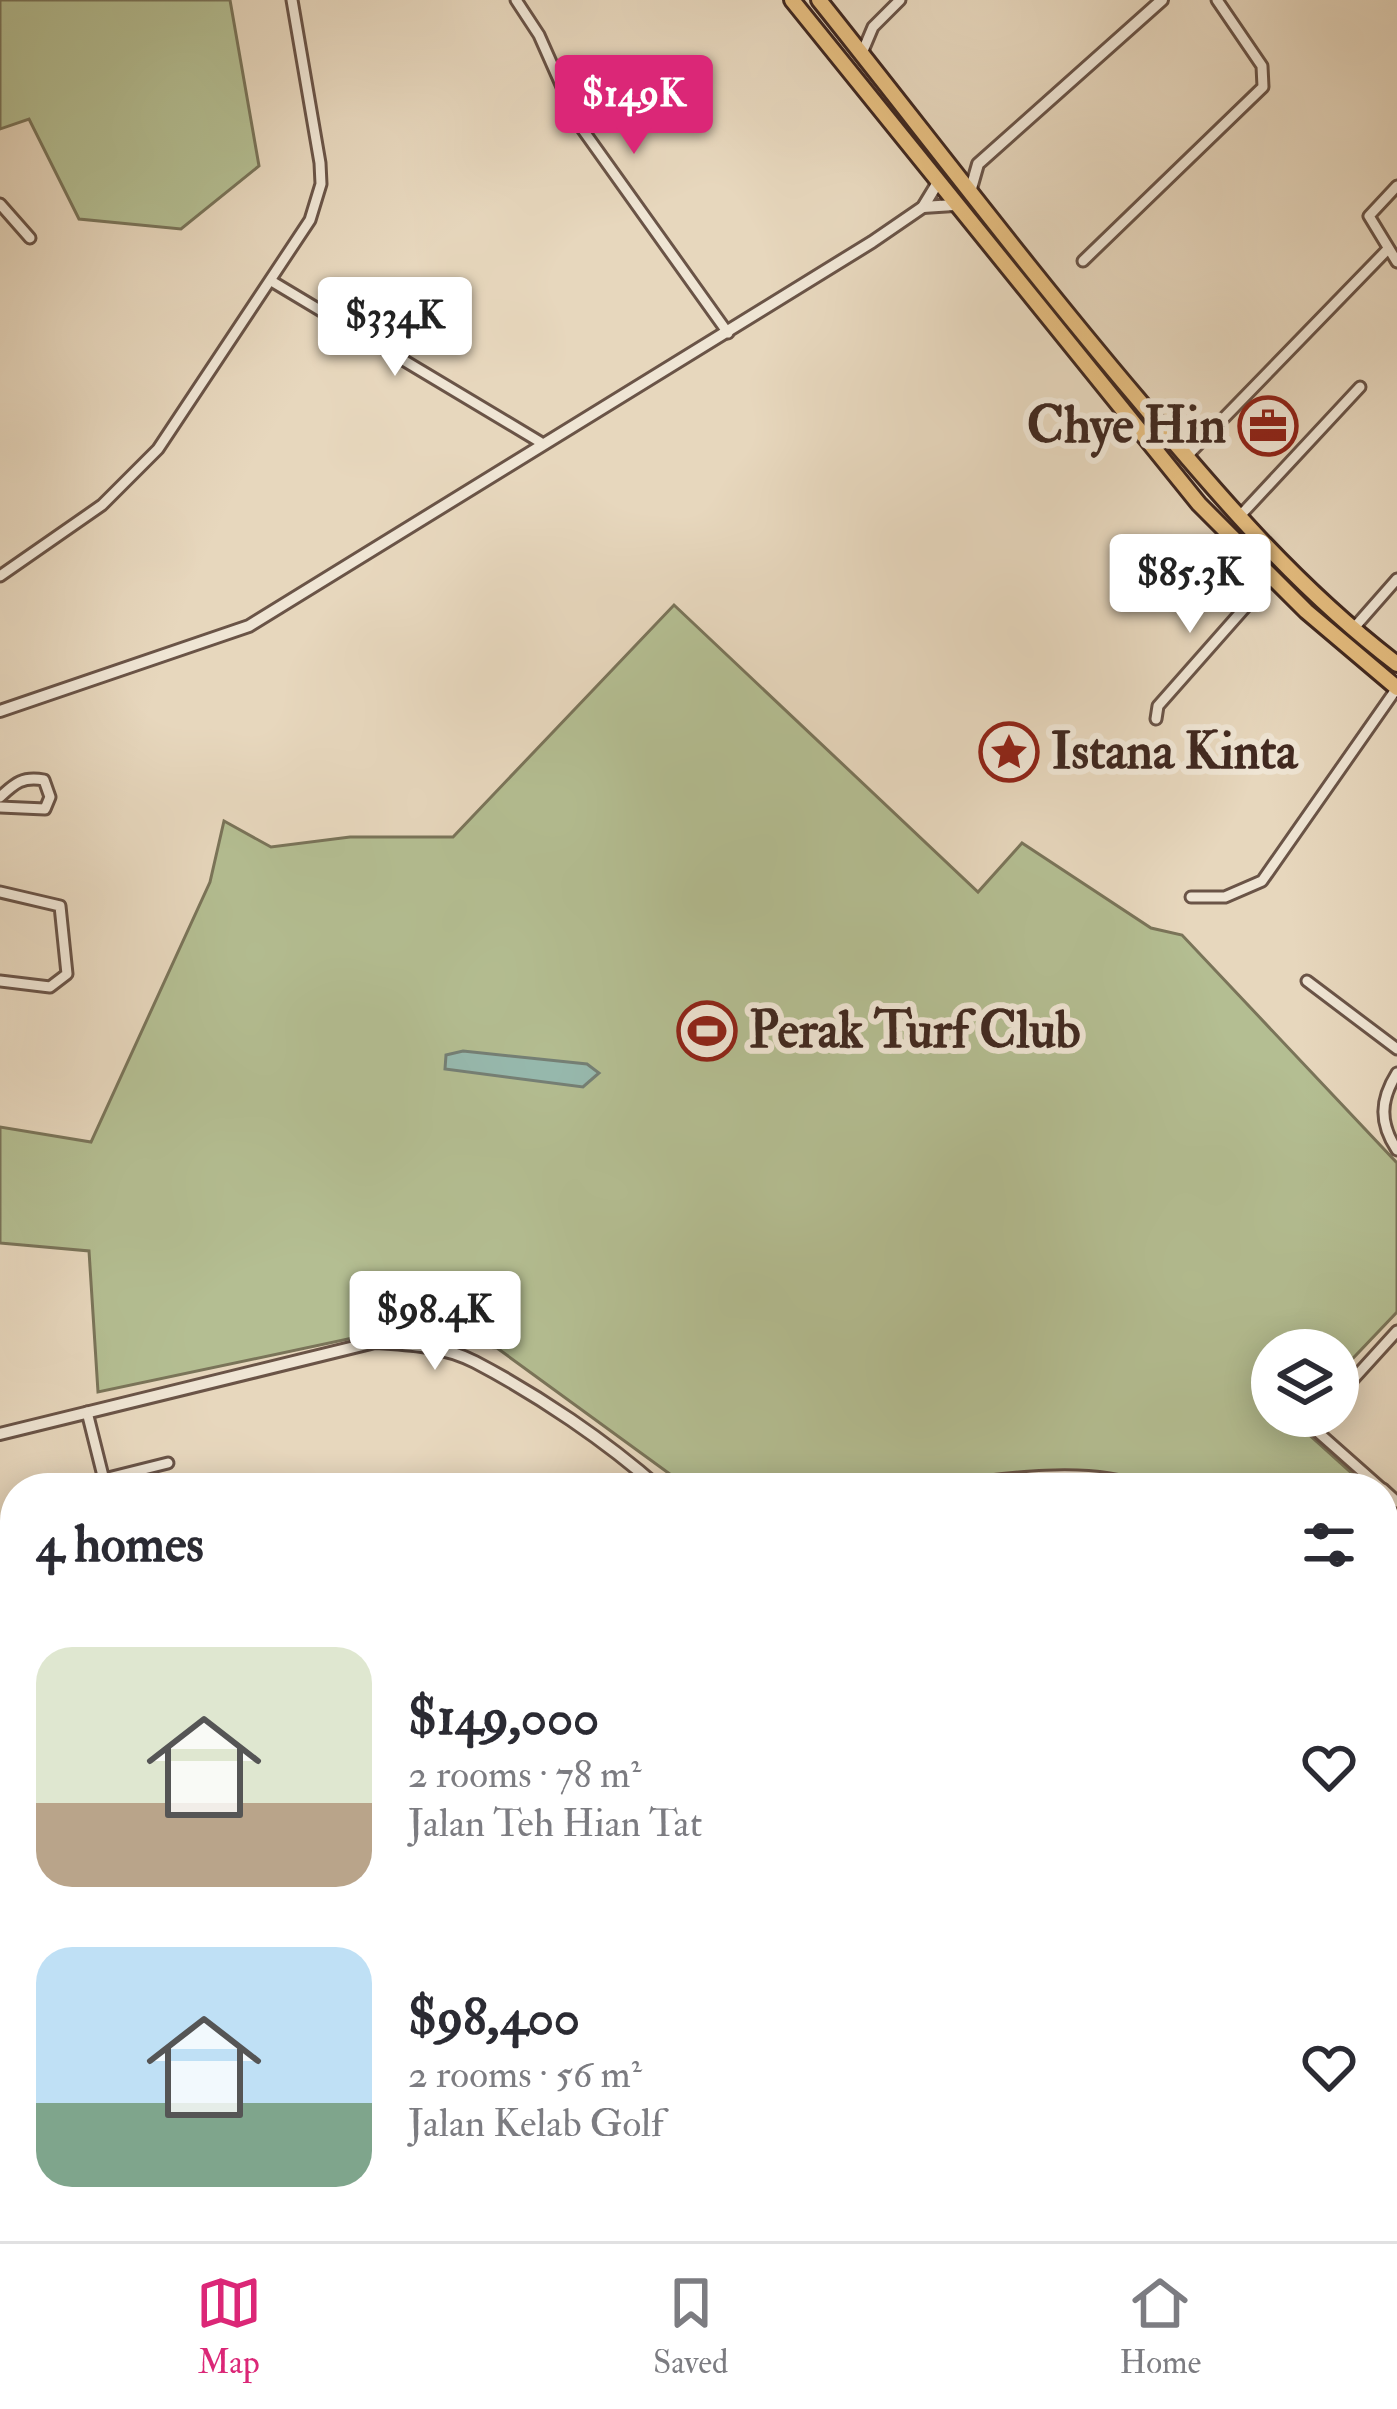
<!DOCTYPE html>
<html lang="en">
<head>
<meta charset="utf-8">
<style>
	:root { --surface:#fff; --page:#f7f7f7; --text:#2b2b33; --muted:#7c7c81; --line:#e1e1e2; --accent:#db2777 }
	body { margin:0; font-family:"IM FELL Double Pica",serif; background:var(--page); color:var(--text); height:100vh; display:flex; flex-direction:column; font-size:45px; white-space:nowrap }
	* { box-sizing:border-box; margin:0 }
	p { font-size:39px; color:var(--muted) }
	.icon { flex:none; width:66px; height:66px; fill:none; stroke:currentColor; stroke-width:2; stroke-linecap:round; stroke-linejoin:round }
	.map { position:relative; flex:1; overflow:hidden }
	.side { position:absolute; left:0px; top:1473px; width:1398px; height:768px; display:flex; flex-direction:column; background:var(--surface); border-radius:48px 48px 0 0; box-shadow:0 6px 30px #0003 }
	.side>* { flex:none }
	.fabs { position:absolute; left:1251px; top:1329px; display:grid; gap:24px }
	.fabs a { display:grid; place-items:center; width:108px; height:108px; border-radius:50%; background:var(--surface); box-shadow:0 6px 30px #0003; font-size:60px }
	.price { position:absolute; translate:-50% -102px; padding:0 27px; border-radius:12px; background:#fff; color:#222; font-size:39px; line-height:78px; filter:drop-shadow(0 3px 6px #0008) }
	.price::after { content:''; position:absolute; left:50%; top:72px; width:36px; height:27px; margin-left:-18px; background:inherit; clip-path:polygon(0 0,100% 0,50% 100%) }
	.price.selected { background:var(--accent); color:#fff }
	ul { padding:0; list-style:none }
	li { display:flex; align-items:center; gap:36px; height:300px; padding:0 36px }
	li span { display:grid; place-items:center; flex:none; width:336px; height:240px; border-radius:36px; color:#555 }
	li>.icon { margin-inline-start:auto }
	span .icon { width:144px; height:144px; fill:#fffc; stroke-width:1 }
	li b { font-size:51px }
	h2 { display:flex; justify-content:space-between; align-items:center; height:144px; padding:0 36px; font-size:51px }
	.menu { display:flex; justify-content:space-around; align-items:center; height:168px; border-top:3px solid var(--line); background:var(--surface); font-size:33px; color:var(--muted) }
	.menu a { display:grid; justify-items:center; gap:6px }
	.menu .selected { color:var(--accent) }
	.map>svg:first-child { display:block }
</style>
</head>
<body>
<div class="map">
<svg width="1397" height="2241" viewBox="0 0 1397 2241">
	<rect width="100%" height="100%" fill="#e7d7bd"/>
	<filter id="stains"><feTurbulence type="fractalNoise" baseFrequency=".00167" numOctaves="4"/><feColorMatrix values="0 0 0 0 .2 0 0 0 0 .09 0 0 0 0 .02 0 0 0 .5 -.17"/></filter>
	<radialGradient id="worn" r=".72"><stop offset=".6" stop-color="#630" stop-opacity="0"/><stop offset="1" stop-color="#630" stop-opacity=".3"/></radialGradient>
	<!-- green -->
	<g fill="#b4be92" stroke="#7a7459" stroke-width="3">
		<polygon points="0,0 230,0 259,166 181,229 79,219 29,119 0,129"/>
		<polygon points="674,605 978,892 1022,843 1151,928 1182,935 1397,1163 1397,1312 1338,1374 1338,1350 1272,1350 1272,1416 1298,1416 1294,1421 1368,1488 689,1488 497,1348 362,1336 98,1392 89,1251 0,1243 0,1127 91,1142 210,882 224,821 271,847 350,837 453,837"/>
		<polygon points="1383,1501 1397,1514 1397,1771 1383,1775"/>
	</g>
	<!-- water -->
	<polygon fill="#97baaf" stroke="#758076" stroke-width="3" points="463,1051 587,1064 599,1073 583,1087 445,1069 446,1055"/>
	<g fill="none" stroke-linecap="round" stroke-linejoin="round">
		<!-- minor casing -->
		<g stroke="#6a5447" stroke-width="15">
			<g id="minor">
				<polyline points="516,0 539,35 578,123 728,333"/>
				<polyline points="862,53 873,27 900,0"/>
				<polyline points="1397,186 1369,216 1397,262"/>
				<polyline points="0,204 30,238"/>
				<polyline points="1083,261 1263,87 1262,66 1217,0"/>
				<polyline points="273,282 540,442"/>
				<polyline points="1186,457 1388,249"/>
				<polyline points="1238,518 1360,387"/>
				<polyline points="0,576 102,505 158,449 310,220 321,184 320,163 292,0"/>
				<polyline points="1353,629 1397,579"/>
				<polyline points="1156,719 1158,706 1271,578"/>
				<path d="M0,797C15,783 23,776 44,780L50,797L45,809L0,807"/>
				<polyline points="0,892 60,906 67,974 50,987 0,981"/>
				<polyline points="1191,897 1225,897 1262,881 1397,688"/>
				<polyline points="1307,981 1397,1049"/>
				<path d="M1397,1073C1380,1100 1379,1123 1397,1150"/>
				<polyline points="1338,1396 1397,1331"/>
				<polyline points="87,1412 106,1488"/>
				<polyline points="1320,1416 1311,1426 1381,1488"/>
				<polyline points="104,1479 168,1463"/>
				<path d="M938,1488C994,1480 1090,1465 1142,1488"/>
				<polyline points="1383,1489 1397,1502"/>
				<polyline points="1383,1694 1397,1707"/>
				<polyline points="0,1695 15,1691"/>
				<polyline points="1383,2116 1397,2117"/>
				<polyline points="634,2226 637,2241"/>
				<polyline points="1139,2226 1141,2241"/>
			</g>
		</g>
		<!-- tertiary casing -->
		<g stroke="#6a5447" stroke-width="16">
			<g id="tertiary">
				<polyline points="970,192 978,164 1162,0"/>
				<polyline points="923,207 954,205"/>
				<polyline points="0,711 249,626 872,242 923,207 937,184"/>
				<path d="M0,1434L375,1342C409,1344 444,1346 475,1362C538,1395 606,1441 659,1488"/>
			</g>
		</g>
		<!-- primary casing -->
		<g stroke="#412920" stroke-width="20">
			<g id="primary">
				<polyline points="1383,1794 1397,1790"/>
				<polyline points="1383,1814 1397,1810"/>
				<polyline points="0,2177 15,2171"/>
				<polyline points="47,2241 59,2226"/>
			</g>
		</g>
		<!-- trunk casing -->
		<g stroke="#412920" stroke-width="20">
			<g id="trunk">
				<polyline points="792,0 1199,504 1306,611 1397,688"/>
				<path d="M819,0C925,133 1027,268 1137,398C1217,494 1297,588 1397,664"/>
			</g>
		</g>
		<!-- minor -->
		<use href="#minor" stroke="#efe5d4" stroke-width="9"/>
		<!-- tertiary -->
		<use href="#tertiary" stroke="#efe5d4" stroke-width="10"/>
		<!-- primary -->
		<use href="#primary" stroke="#e4bc7e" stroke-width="14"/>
		<!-- trunk -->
		<use href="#trunk" stroke="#e4bc7e" stroke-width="14"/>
	</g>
	<!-- icons -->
	<defs>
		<g id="office-ring" transform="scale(3)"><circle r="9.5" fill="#efe5d4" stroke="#8f2418" stroke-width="1.5"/><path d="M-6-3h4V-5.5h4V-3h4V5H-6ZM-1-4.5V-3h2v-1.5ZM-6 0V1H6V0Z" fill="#8f2418"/></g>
		<g id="sight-ring" transform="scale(3)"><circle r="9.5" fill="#efe5d4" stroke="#8f2418" stroke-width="1.5"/><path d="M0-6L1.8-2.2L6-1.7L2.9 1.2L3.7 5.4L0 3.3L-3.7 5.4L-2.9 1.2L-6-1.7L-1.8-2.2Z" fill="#8f2418"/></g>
		<g id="stadium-ring" transform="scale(3)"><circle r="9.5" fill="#efe5d4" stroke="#8f2418" stroke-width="1.5"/><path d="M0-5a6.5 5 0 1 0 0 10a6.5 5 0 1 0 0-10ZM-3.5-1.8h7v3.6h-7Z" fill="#8f2418"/></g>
	</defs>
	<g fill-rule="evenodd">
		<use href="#office-ring" x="1268" y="426"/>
		<use href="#sight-ring" x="1009" y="752"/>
		<use href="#stadium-ring" x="707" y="1031"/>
	</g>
	<g text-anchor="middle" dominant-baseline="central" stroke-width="12" stroke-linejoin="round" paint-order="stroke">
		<!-- poi labels -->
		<g font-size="51" font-weight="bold" fill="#412920" stroke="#efe5d4" text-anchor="start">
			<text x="1226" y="426" text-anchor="end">Chye Hin</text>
			<text x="1051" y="752">Istana Kinta</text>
			<text x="749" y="1031">Perak Turf Club</text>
		</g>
	</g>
	<rect width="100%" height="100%" filter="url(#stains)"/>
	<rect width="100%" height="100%" fill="url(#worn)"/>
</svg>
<div class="fabs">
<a><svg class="icon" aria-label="layers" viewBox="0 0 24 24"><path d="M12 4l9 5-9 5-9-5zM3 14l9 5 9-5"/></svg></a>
</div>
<b class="price selected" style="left:634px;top:157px">$149K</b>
<b class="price" style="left:395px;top:379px">$334K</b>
<b class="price" style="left:1190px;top:636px">$85.3K</b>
<b class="price" style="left:435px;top:1373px">$98.4K</b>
<section class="side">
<h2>4 homes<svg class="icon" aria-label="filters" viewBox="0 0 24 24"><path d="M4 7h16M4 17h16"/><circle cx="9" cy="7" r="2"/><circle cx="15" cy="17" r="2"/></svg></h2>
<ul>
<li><span style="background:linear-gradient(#dfe7d0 65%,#b9a48a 0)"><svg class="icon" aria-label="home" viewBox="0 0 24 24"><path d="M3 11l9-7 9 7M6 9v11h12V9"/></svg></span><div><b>$149,000</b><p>2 rooms · 78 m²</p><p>Jalan Teh Hian Tat</p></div><svg class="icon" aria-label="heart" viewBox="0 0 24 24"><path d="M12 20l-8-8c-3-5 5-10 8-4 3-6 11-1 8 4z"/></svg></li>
<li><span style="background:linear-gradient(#bfe0f5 65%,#7fa58c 0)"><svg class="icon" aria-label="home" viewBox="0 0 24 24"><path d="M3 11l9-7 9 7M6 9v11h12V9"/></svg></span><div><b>$98,400</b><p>2 rooms · 56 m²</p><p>Jalan Kelab Golf</p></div><svg class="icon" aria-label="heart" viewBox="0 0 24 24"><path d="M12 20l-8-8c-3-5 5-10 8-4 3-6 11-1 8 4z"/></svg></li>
</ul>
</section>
</div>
<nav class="menu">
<a class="selected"><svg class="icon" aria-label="map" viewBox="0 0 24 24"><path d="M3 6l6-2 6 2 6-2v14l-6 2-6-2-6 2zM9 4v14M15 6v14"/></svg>Map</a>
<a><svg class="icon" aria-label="saved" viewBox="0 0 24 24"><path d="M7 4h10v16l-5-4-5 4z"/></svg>Saved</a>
<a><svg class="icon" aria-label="home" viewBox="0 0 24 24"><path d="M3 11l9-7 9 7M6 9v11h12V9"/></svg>Home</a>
</nav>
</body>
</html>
